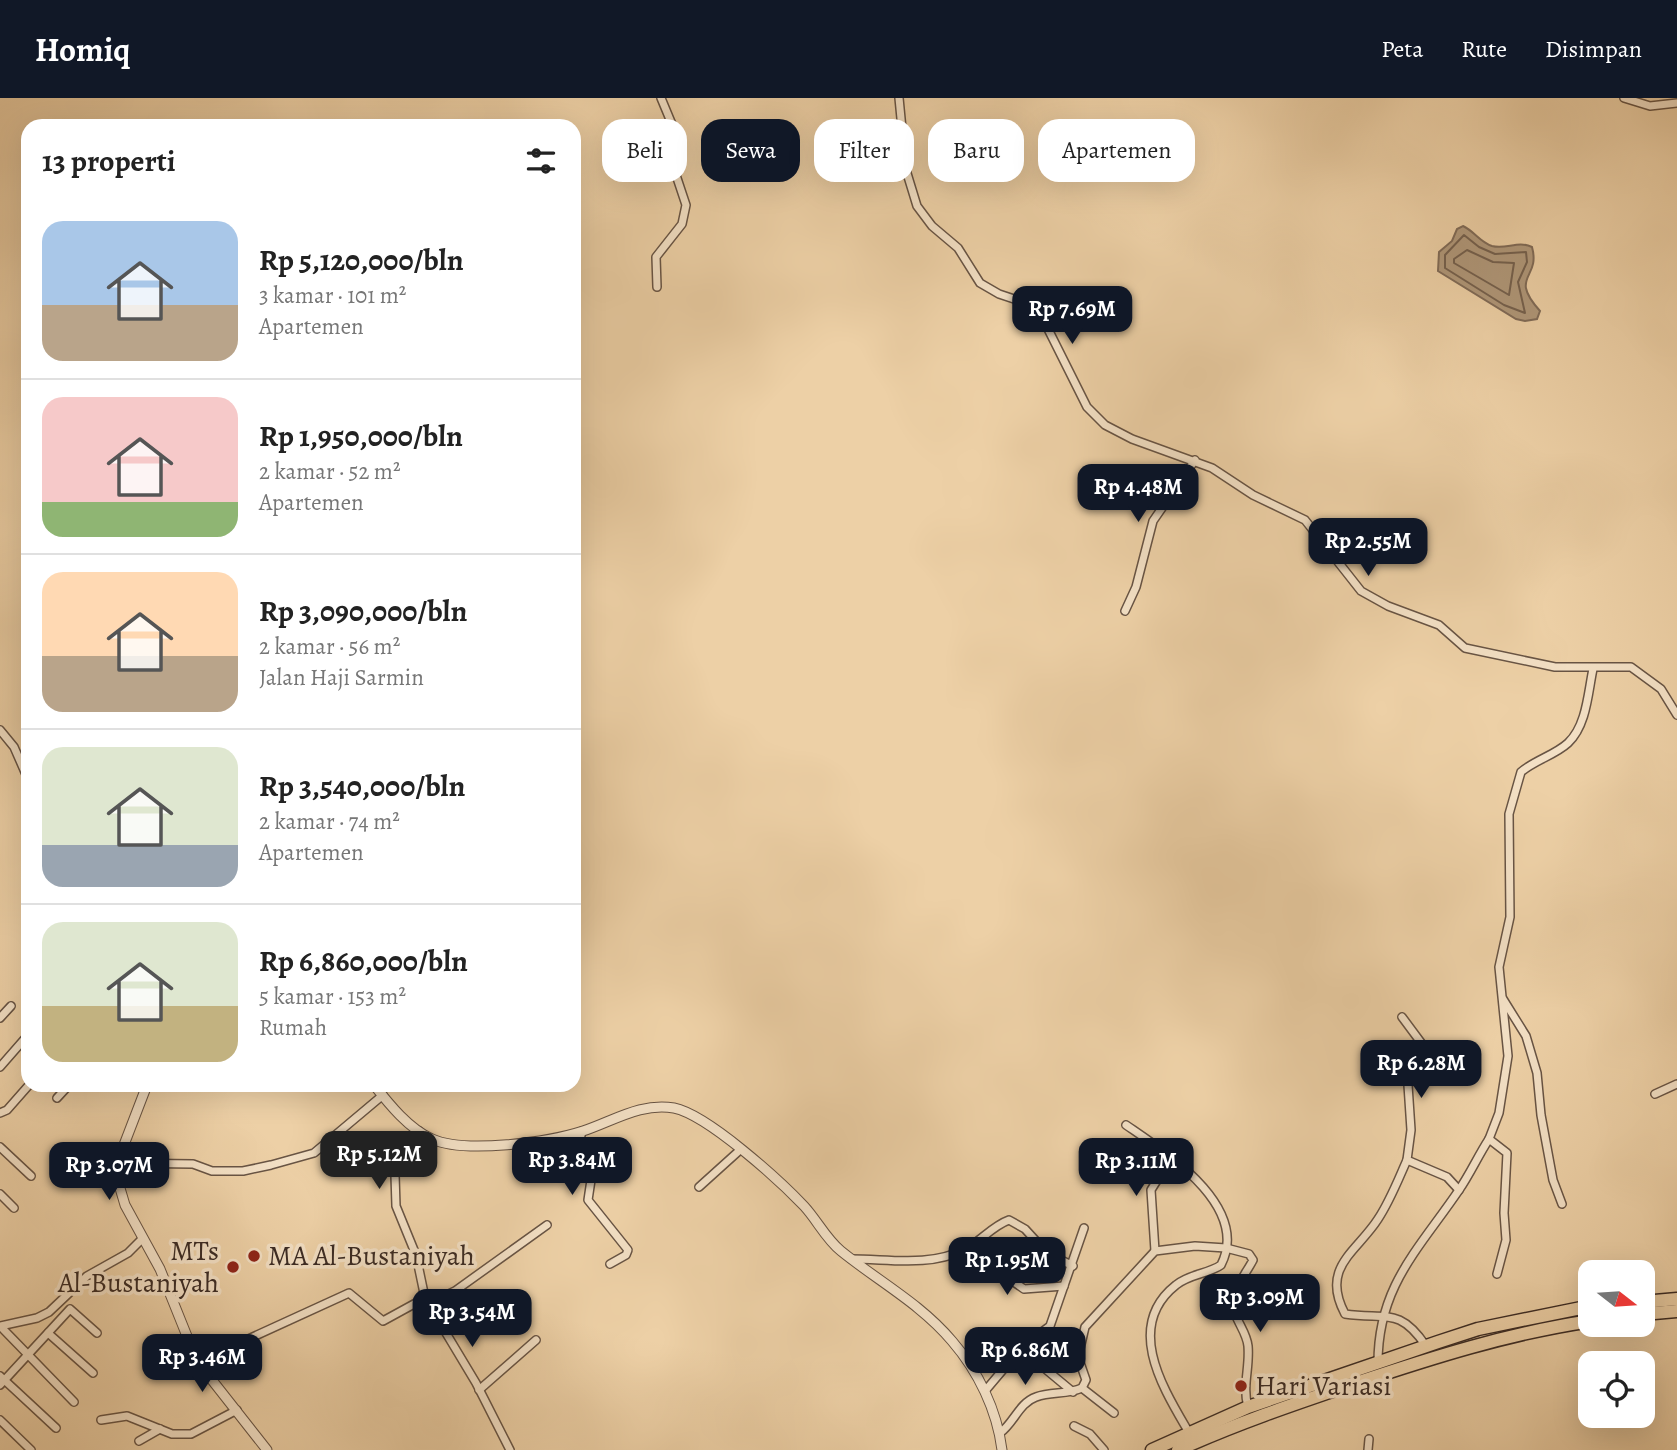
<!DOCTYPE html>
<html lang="id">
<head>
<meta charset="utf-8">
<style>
	:root { --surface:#fff; --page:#f6f6f6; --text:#222; --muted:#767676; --line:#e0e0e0; --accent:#111827 }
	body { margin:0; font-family:Alegreya,serif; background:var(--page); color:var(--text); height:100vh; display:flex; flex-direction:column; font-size:26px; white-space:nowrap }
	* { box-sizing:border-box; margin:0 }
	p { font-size:23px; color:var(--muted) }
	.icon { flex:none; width:38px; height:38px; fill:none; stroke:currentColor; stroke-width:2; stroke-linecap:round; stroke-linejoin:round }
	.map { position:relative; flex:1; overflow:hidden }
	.drawer { position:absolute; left:21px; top:21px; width:560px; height:973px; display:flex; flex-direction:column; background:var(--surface); border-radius:21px; box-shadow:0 7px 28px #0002 }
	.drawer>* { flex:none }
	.guide { position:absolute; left:602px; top:21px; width:665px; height:63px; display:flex; gap:14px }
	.needle { width:46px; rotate:107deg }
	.fabs { position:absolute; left:1578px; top:1162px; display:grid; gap:14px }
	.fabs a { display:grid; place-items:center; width:77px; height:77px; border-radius:14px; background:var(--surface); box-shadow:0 7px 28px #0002; font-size:35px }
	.price { position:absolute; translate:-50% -60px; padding:0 16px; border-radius:14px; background:var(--accent); color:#fff; font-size:23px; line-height:46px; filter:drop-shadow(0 2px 4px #0008) }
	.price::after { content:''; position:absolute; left:50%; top:42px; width:21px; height:16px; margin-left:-10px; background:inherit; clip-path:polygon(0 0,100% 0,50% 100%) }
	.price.active { background:#222; color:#fff }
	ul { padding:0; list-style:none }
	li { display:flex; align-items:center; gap:21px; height:175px; padding:0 21px }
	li+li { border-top:2px solid var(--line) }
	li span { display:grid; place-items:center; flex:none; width:196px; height:140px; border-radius:21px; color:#555 }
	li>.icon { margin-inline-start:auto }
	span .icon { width:84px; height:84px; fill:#fffc; stroke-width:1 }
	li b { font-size:30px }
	h2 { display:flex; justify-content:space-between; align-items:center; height:84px; padding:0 21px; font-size:30px }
	.tag { padding:0 24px; border-radius:21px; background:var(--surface); box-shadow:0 7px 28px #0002; font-size:24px; line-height:63px }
	.tag.active { background:var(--accent); color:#fff }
	header { display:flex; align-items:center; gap:42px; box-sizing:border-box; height:98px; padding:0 35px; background:var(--accent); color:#fff }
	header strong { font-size:33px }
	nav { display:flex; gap:38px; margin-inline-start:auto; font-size:24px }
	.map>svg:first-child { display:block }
</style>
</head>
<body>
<header>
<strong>Homiq</strong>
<nav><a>Peta</a><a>Rute</a><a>Disimpan</a></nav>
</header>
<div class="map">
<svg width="1677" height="1352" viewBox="0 0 1677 1352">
	<rect width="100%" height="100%" fill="#edd0a6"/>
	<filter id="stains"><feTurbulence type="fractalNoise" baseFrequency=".00286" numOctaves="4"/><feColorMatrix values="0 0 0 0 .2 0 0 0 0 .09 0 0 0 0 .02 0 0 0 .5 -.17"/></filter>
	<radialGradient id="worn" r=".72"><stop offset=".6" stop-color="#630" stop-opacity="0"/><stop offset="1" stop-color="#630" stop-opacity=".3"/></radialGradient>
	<!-- water -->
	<path fill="#b0987a" stroke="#816c58" stroke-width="2" d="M1463,128C1474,133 1480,144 1492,148C1506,152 1518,142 1532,149C1541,182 1508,177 1540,213L1537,221L1525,223L1516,221L1438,173L1439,154L1452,143L1457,131Z"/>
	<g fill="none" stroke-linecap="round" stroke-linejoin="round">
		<!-- shore -->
		<g stroke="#76624f" stroke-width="2">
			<polygon points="1464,137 1479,149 1495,156 1526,154 1527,164 1518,184 1525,215 1504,207 1445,170 1445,157"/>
			<polygon points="1467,152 1493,164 1514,165 1509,197 1454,165 1454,161"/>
		</g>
		<!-- minor casing -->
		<g stroke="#685444" stroke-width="10">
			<g id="minor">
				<polyline points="899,0 906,72 917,108 932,128 958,150 980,185 999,196 1020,203 1041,217 1087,309 1105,327 1132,341 1212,370 1253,397 1305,422 1361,493 1388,508 1439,527 1465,550 1555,569 1631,569 1661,591 1677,617"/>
				<polyline points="1624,0 1650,8 1677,5"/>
				<polyline points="657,189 656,159 682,126 686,107 675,74 676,36 661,0"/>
				<polyline points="1125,513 1136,489 1153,423 1195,362"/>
				<polyline points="0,632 14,649 28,681"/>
				<polyline points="1503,901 1526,938 1537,975 1541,1017 1553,1082 1562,1106"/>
				<polyline points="1402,919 1428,954 1423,970 1408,987 1411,1032 1407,1062 1447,1079 1459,1092"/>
				<polyline points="0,920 11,908"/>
				<polyline points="0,969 28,937"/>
				<polyline points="1655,996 1677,986"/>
				<polyline points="57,1000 69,987"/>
				<polyline points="0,1015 7,1012 29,987"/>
				<path d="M1126,1027C1165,1054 1251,1108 1221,1167C1208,1176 1189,1176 1176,1187C1124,1228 1163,1290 1188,1333"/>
				<polyline points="419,1033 395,1077 396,1108 416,1157 425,1200 476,1285 510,1352"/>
				<polyline points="582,1033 575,1064 575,1068 591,1082 588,1102 628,1152 626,1157 610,1166"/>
				<polyline points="0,1049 31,1078"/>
				<path d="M1407,1062C1398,1082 1390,1103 1378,1121C1357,1154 1320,1169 1345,1216C1385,1222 1399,1208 1426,1248"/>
				<polyline points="117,1065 193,1066 212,1073 243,1073 271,1067 314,1055 383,997"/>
				<polyline points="699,1089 740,1052"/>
				<polyline points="0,1096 14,1110"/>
				<polyline points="966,1151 1024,1191 1064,1188"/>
				<polyline points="1155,1153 1151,1092 1171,1060"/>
				<path d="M851,1161C890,1161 928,1169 964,1152C980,1144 992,1128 1009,1122L1025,1131L1047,1155L1073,1168"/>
				<path d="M1497,1176L1506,1142L1504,1115L1507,1055L1489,1041L1499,1015L1508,958L1499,869L1510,819L1509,716L1521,674C1535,662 1555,657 1568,645C1587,627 1588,594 1593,571"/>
				<polyline points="428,1206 455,1193 547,1127"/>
				<polyline points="0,1228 37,1220 49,1214 87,1178 128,1155 142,1141"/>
				<polyline points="3,1231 74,1304"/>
				<polyline points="48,1235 93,1275"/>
				<polyline points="198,1264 349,1195 383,1223 425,1200"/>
				<path d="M1378,1265C1378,1188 1419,1151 1459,1092C1470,1076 1478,1058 1489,1041"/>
				<polyline points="1043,1269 1073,1294"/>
				<polyline points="0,1278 56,1330"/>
				<polyline points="0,1287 70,1211 97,1235"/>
				<polyline points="1082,1290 1114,1315"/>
				<polyline points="479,1292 536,1242"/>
				<polyline points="985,1293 1023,1248 1050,1228 1084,1130"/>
				<polyline points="0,1322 31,1352"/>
				<polyline points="101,1322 127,1318 172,1336 191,1336 237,1312"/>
				<polyline points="1074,1328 1090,1336 1104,1352"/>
				<path d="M1000,1335C1014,1325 1019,1305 1036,1299C1051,1293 1067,1297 1082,1290L1086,1282L1078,1259L1085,1229L1155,1153L1195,1148L1226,1150L1249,1156L1253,1162C1245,1178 1226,1198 1236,1218C1240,1228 1247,1237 1248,1248C1250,1270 1242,1288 1248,1309"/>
				<polyline points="139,1343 160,1331"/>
				<polyline points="1368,1352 1369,1341"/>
			</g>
		</g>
		<!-- tertiary casing -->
		<g stroke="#685444" stroke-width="11">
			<g id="tertiary">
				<polyline points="147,987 117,1065 117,1080 125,1107 160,1171 197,1263 267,1352"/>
				<path d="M374,987C389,1006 409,1031 432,1041C465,1056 549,1044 583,1033C613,1023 642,1004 674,1010C708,1017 779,1082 804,1108C817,1122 826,1141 841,1153C878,1183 921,1206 952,1243C978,1273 997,1312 1002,1352"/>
			</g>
		</g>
		<!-- trunk casing -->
		<g stroke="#3b2b24" stroke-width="15">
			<g id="trunk">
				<polyline points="1643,1204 1677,1201"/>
				<polyline points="1643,1216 1677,1213"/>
				<polyline points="1152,1352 1248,1309 1438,1244 1478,1231 1591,1208"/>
				<path d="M1178,1352C1235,1326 1294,1306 1353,1286C1431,1260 1509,1235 1591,1223"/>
			</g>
		</g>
		<!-- minor -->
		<use href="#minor" stroke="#f3e0c5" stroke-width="7"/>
		<!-- tertiary -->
		<use href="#tertiary" stroke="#f3e0c5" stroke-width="9"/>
		<!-- trunk -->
		<use href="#trunk" stroke="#edd0a6" stroke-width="12"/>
	</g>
	<!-- markers -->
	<g fill="#8f2418" stroke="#f3e0c5" stroke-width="2.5">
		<circle cx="254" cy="1158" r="7"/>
		<circle cx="233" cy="1169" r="7"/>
		<circle cx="1241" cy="1288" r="7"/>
	</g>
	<g text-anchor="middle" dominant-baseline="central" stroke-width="7" stroke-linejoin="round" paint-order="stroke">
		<!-- poi labels -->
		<g font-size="28" fill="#3b2b24" stroke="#f3e0c5" text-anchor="start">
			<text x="219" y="1153" text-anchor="end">MTs<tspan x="219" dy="32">Al-Bustaniyah</tspan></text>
			<text x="268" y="1158">MA Al-Bustaniyah</text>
			<text x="1255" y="1288">Hari Variasi</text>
		</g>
	</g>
	<rect width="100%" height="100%" filter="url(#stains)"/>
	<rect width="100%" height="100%" fill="url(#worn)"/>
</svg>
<div class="fabs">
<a><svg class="needle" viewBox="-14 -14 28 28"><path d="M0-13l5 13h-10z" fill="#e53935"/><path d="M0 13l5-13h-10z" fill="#767676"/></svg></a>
<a><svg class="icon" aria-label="locate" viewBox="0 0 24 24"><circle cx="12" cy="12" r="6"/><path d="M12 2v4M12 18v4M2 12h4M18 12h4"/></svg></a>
</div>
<b class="price" style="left:1072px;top:248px">Rp 7.69M</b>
<b class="price" style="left:1138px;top:426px">Rp 4.48M</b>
<b class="price" style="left:1368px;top:480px">Rp 2.55M</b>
<b class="price" style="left:1421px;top:1002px">Rp 6.28M</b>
<b class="price active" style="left:379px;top:1093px">Rp 5.12M</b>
<b class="price" style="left:572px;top:1099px">Rp 3.84M</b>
<b class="price" style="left:1136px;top:1100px">Rp 3.11M</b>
<b class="price" style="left:109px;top:1104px">Rp 3.07M</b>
<b class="price" style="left:1007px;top:1199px">Rp 1.95M</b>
<b class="price" style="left:1260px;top:1236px">Rp 3.09M</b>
<b class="price" style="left:472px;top:1251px">Rp 3.54M</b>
<b class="price" style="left:1025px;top:1289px">Rp 6.86M</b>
<b class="price" style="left:202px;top:1296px">Rp 3.46M</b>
<div class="guide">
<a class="tag">Beli</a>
<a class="tag active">Sewa</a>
<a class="tag">Filter</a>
<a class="tag">Baru</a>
<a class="tag">Apartemen</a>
</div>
<section class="drawer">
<h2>13 properti<svg class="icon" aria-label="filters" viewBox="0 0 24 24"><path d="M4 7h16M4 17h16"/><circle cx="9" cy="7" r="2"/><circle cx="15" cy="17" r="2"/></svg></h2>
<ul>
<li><span style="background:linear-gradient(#a9c7e8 60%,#b9a48a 0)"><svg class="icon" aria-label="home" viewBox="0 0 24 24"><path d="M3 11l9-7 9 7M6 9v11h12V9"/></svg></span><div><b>Rp 5,120,000/bln</b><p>3 kamar · 101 m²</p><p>Apartemen</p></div></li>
<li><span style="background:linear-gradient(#f6c9c9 75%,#8fb573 0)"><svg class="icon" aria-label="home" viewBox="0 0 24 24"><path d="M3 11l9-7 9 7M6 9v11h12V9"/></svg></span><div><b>Rp 1,950,000/bln</b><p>2 kamar · 52 m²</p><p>Apartemen</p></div></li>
<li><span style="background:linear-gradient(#ffd9b3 60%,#b9a48a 0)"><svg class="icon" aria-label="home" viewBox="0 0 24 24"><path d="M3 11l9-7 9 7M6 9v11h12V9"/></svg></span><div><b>Rp 3,090,000/bln</b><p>2 kamar · 56 m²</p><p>Jalan Haji Sarmin</p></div></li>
<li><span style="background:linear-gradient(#dfe7d0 70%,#9aa5b1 0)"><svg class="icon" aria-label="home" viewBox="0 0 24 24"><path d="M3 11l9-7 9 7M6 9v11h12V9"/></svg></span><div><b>Rp 3,540,000/bln</b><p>2 kamar · 74 m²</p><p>Apartemen</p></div></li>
<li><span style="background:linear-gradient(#dfe7d0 60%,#c2b280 0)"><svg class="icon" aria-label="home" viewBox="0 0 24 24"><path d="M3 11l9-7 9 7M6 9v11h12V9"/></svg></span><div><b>Rp 6,860,000/bln</b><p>5 kamar · 153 m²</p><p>Rumah</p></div></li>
</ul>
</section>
</div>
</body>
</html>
